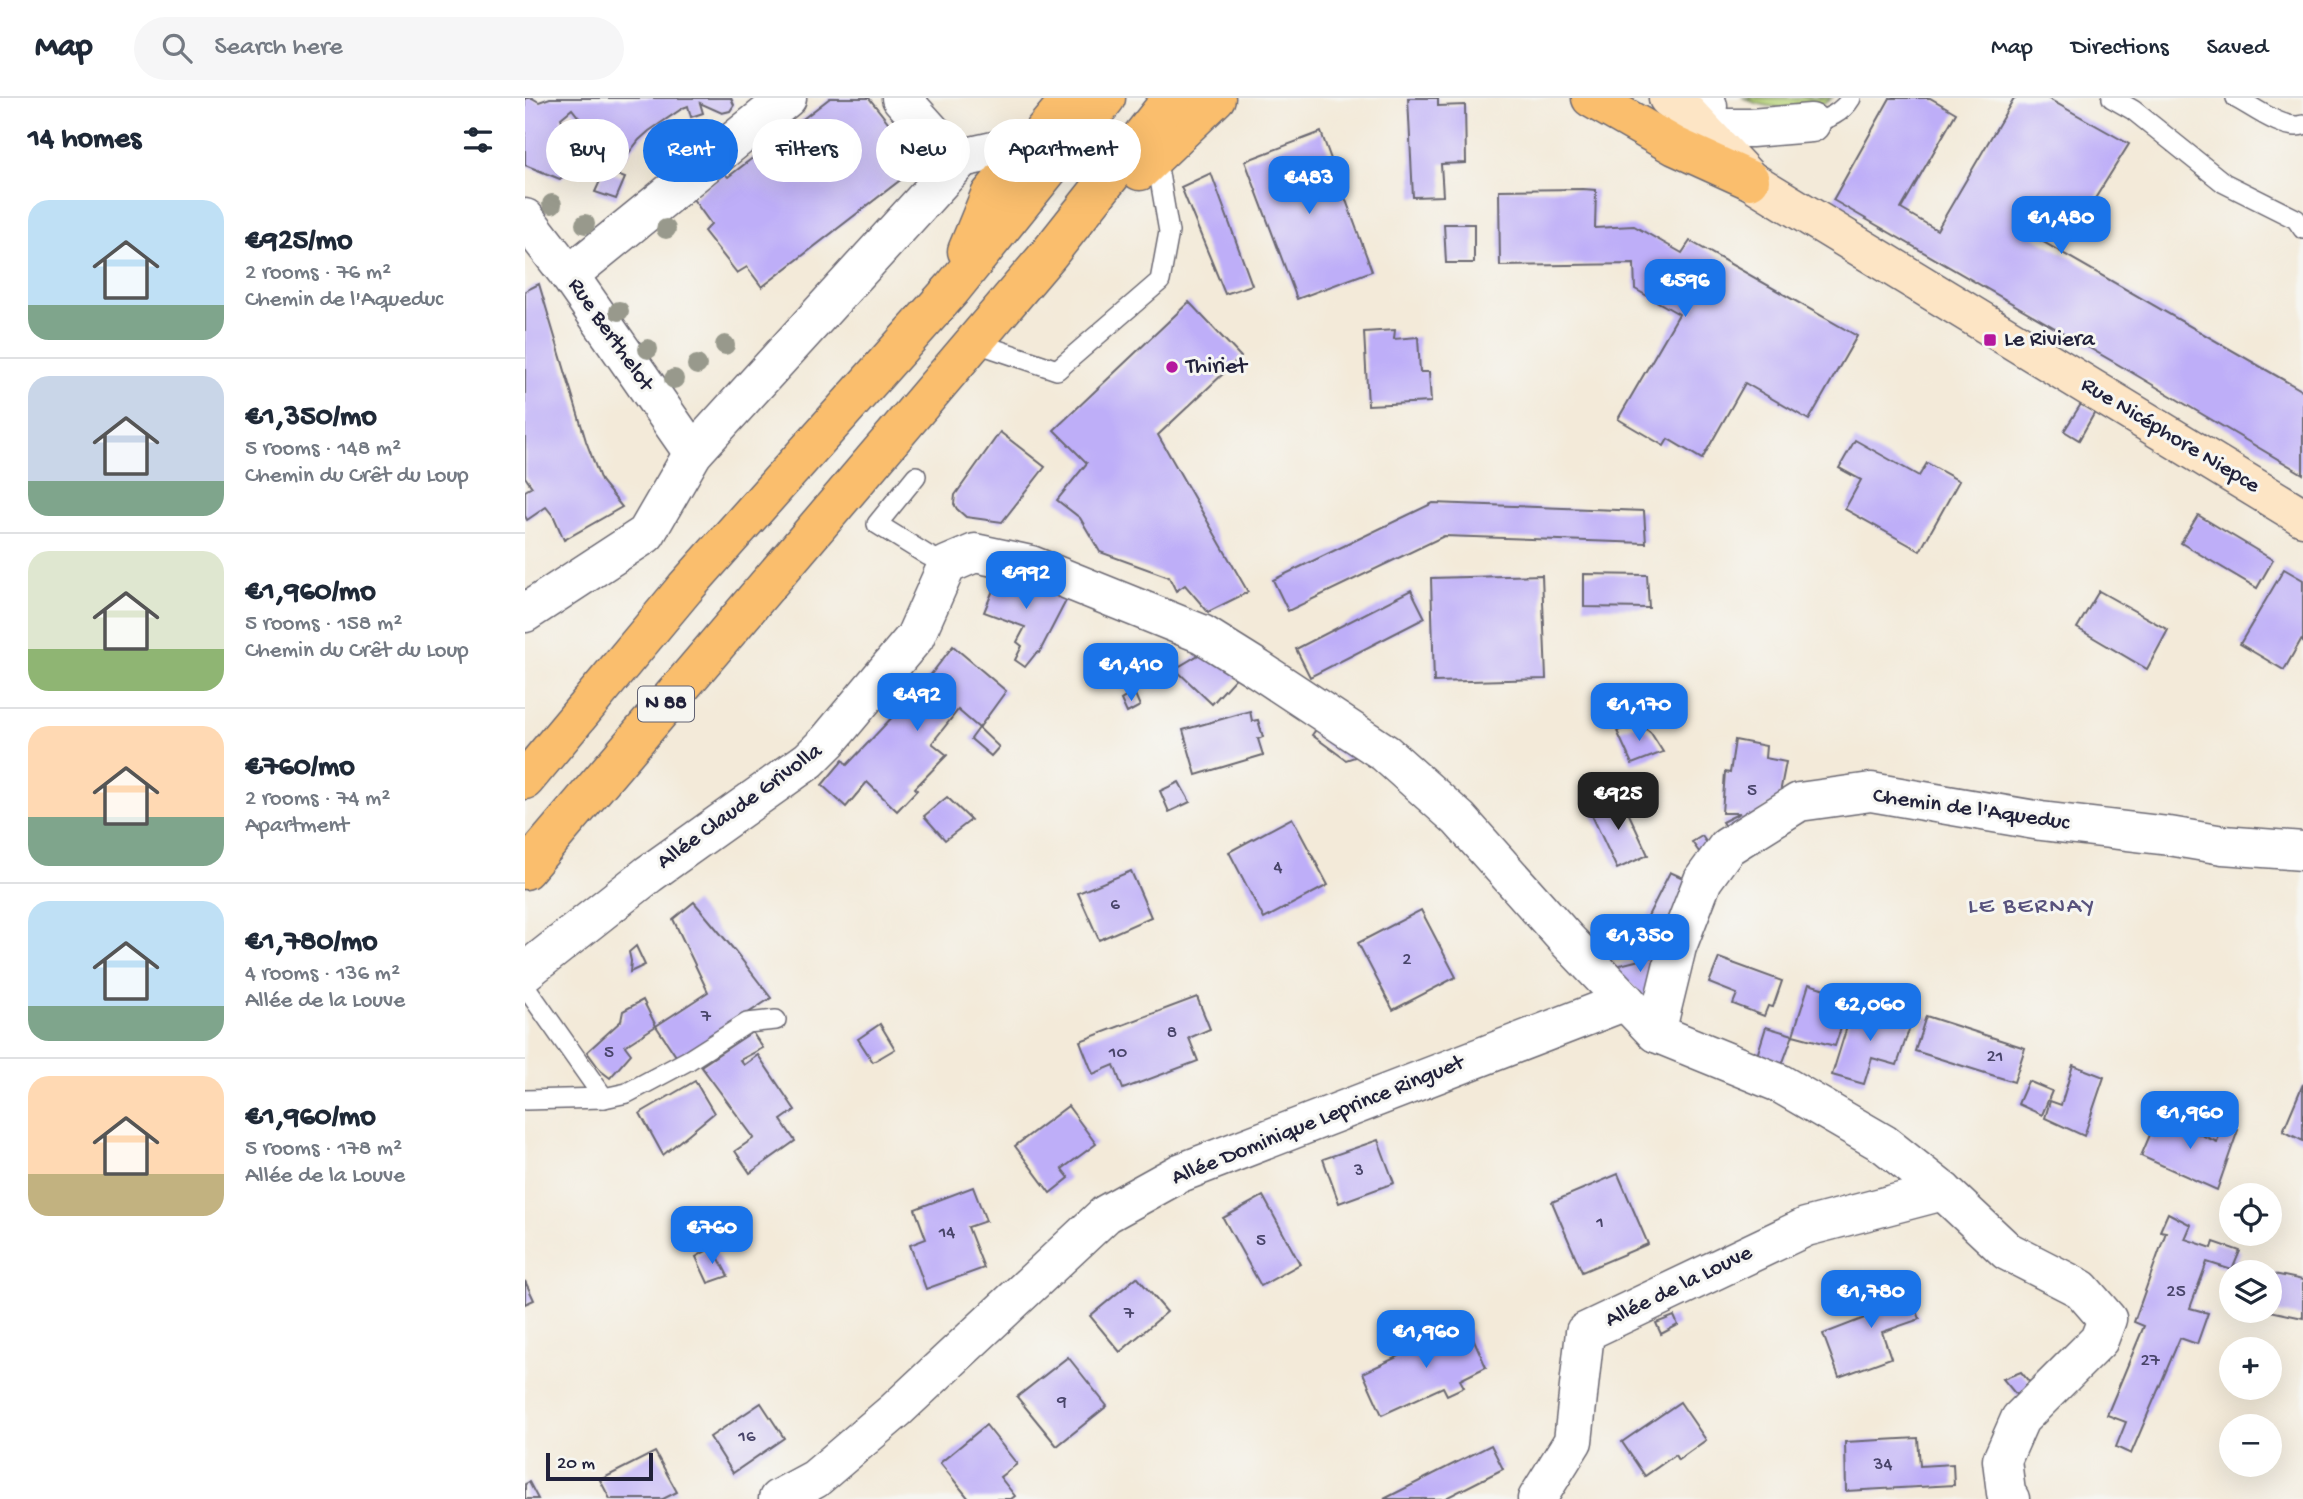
<!DOCTYPE html>
<html lang="en">
<head>
<meta charset="utf-8">
<style>
	:root { --surface:#fff; --page:#f6f6f7; --text:#1f2937; --muted:#747a83; --line:#e0e1e3; --accent:#1a73e8 }
	body { margin:0; font-family:"Gochi Hand",sans-serif; background:var(--page); color:var(--text); height:100vh; display:flex; flex-direction:column; font-size:26px; white-space:nowrap }
	* { box-sizing:border-box; margin:0 }
	p { font-size:23px; color:var(--muted) }
	.icon { flex:none; width:38px; height:38px; fill:none; stroke:currentColor; stroke-width:2; stroke-linecap:round; stroke-linejoin:round }
	.map { position:relative; flex:1; overflow:hidden }
	.sheet { display:flex; flex-direction:column; background:var(--surface); width:525px }
	.sheet>* { flex:none }
	.top-card { position:absolute; left:21px; top:21px; width:665px; height:63px; display:flex; gap:14px }
	.controls { position:absolute; left:1694px; top:1085px; display:grid; gap:14px }
	.controls a { display:grid; place-items:center; width:63px; height:63px; border-radius:50%; background:var(--surface); box-shadow:0 7px 28px #0002; font-size:35px }
	.scale { position:absolute; left:21px; bottom:18px; width:107px; box-sizing:border-box; padding-left:7px; border:4px solid #22223b; border-top:0; font-size:19px; line-height:24px; white-space:nowrap; color:#22223b; -webkit-text-stroke:5px #f6f6f2; paint-order:stroke }
	.price { position:absolute; translate:-50% -60px; padding:0 16px; border-radius:14px; background:var(--accent); color:#fff; font-size:23px; line-height:46px; filter:drop-shadow(0 2px 4px #0008) }
	.price::after { content:''; position:absolute; left:50%; top:42px; width:21px; height:16px; margin-left:-10px; background:inherit; clip-path:polygon(0 0,100% 0,50% 100%) }
	.price.active { background:#222; color:#fff }
	ul { padding:0; list-style:none }
	li { display:flex; align-items:center; gap:21px; height:175px; padding:0 28px }
	li+li { border-top:2px solid var(--line) }
	li span { display:grid; place-items:center; flex:none; width:196px; height:140px; border-radius:21px; color:#555 }
	li>.icon { margin-inline-start:auto }
	span .icon { width:84px; height:84px; fill:#fffc; stroke-width:1 }
	li b { font-size:30px }
	h2 { display:flex; justify-content:space-between; align-items:center; height:84px; padding:0 28px; font-size:30px }
	.pill { padding:0 24px; border-radius:32px; background:var(--surface); box-shadow:0 7px 28px #0002; font-size:24px; line-height:63px }
	.pill.active { background:var(--accent); color:#fff }
	header { display:flex; align-items:center; gap:42px; box-sizing:border-box; height:98px; padding:0 35px; background:var(--surface); border-bottom:2px solid var(--line) }
	header strong { font-size:33px }
	nav { display:flex; gap:38px; margin-inline-start:auto; font-size:24px }
	.search { width:490px; height:63px; background:var(--page); display:flex; align-items:center; gap:18px; box-sizing:border-box; padding:0 24px; border-radius:38px; color:var(--muted); font-size:26px }
	main { display:flex; flex:1; min-height:0 }
	.map>svg:first-child { display:block }
</style>
</head>
<body>
<header>
<strong>Map</strong>
<div class="search"><svg class="icon" aria-label="search" viewBox="0 0 24 24"><circle cx="10" cy="10" r="6"/><path d="M15 15l6 6"/></svg>Search here</div>
<nav><a>Map</a><a>Directions</a><a>Saved</a></nav>
</header>
<main>
<section class="sheet">
<h2>14 homes<svg class="icon" aria-label="filters" viewBox="0 0 24 24"><path d="M4 7h16M4 17h16"/><circle cx="9" cy="7" r="2"/><circle cx="15" cy="17" r="2"/></svg></h2>
<ul>
<li><span style="background:linear-gradient(#bfe0f5 75%,#7fa58c 0)"><svg class="icon" aria-label="home" viewBox="0 0 24 24"><path d="M3 11l9-7 9 7M6 9v11h12V9"/></svg></span><div><b>€925/mo</b><p>2 rooms · 76 m²</p><p>Chemin de l'Aqueduc</p></div></li>
<li><span style="background:linear-gradient(#c9d6e8 75%,#7fa58c 0)"><svg class="icon" aria-label="home" viewBox="0 0 24 24"><path d="M3 11l9-7 9 7M6 9v11h12V9"/></svg></span><div><b>€1,350/mo</b><p>5 rooms · 148 m²</p><p>Chemin du Crêt du Loup</p></div></li>
<li><span style="background:linear-gradient(#dfe7d0 70%,#8fb573 0)"><svg class="icon" aria-label="home" viewBox="0 0 24 24"><path d="M3 11l9-7 9 7M6 9v11h12V9"/></svg></span><div><b>€1,960/mo</b><p>5 rooms · 158 m²</p><p>Chemin du Crêt du Loup</p></div></li>
<li><span style="background:linear-gradient(#ffd9b3 65%,#7fa58c 0)"><svg class="icon" aria-label="home" viewBox="0 0 24 24"><path d="M3 11l9-7 9 7M6 9v11h12V9"/></svg></span><div><b>€760/mo</b><p>2 rooms · 74 m²</p><p>Apartment</p></div></li>
<li><span style="background:linear-gradient(#bfe0f5 75%,#7fa58c 0)"><svg class="icon" aria-label="home" viewBox="0 0 24 24"><path d="M3 11l9-7 9 7M6 9v11h12V9"/></svg></span><div><b>€1,780/mo</b><p>4 rooms · 136 m²</p><p>Allée de la Louve</p></div></li>
<li><span style="background:linear-gradient(#ffd9b3 70%,#c2b280 0)"><svg class="icon" aria-label="home" viewBox="0 0 24 24"><path d="M3 11l9-7 9 7M6 9v11h12V9"/></svg></span><div><b>€1,960/mo</b><p>5 rooms · 178 m²</p><p>Allée de la Louve</p></div></li>
</ul>
</section>
<div class="map">
<svg width="1778" height="1401" viewBox="0 0 1778 1401">
	<rect width="100%" height="100%" fill="#f6f6f2"/>
	<filter id="ink" filterUnits="userSpaceOnUse"><feTurbulence type="fractalNoise" baseFrequency=".0143" numOctaves="2"/><feDisplacementMap in="SourceGraphic" scale="14" xChannelSelector="R" yChannelSelector="G"/><feConvolveMatrix kernelMatrix="1 2 1 2 8 2 1 2 1" color-interpolation-filters="sRGB"/></filter>
	<filter id="wash" filterUnits="userSpaceOnUse"><feTurbulence type="fractalNoise" baseFrequency=".00686" numOctaves="4" result="noise"/><feDisplacementMap in="SourceGraphic" scale="28" xChannelSelector="R" yChannelSelector="G"/><feGaussianBlur stdDeviation="1.57" result="paint"/><feColorMatrix in="noise" values="0 0 0 0 0 0 0 0 0 0 0 0 0 0 0 0 0 1.4 0 .05"/><feComposite in="paint" operator="in"/></filter>
	<g filter="url(#wash)">
		<rect width="100%" height="100%" fill="#f3ead9"/>
		<!-- green -->
		<path fill="#b5d176" stroke="#6c7a58" stroke-width="2" d="M1219,0H1307C1300,5 1295,9 1287,11C1272,14 1232,8 1219,0Z"/>
		<g id="blocks">
			<!-- building -->
			<g fill="#beaef8">
				<polygon points="0,0 7,0 14,4 25,0 206,0 209,7 205,13 197,15 175,5 178,15 166,19 163,8 158,10 124,33 114,42 93,69 47,11 36,20 52,65 35,81 0,67"/>
				<polygon points="305,0 344,0 396,66 237,189 222,169 212,175 179,133 186,126 168,101 199,75 203,79"/>
				<polygon points="883,0 913,0 913,8 940,7 941,65 916,66 918,98 888,99"/>
				<polygon points="1365,0 1405,0 1431,15 1376,111 1412,132 1489,0 1522,0 1604,46 1551,131 1508,106 1494,130 1778,293 1778,376 1606,274 1308,102"/>
				<polygon points="796,34 847,173 772,201 720,63"/>
				<polygon points="80,72 100,80 91,101 70,94"/>
				<polygon points="686,75 727,187 700,196 656,89"/>
				<polygon points="1058,91 1071,92 1070,130 1109,128 1157,155 1165,143 1332,238 1284,322 1220,285 1177,361 1143,341 1139,348 1093,321 1154,216 1110,191 1109,166 975,168 974,92"/>
				<polygon points="919,126 949,126 949,165 921,165"/>
				<polygon points="14,186 61,343 76,383 97,409 39,442 29,419 21,409 2,422 0,418 0,393 7,389 0,379 0,193"/>
				<polygon points="664,204 716,259 633,337 723,494 683,514 660,487 651,493 644,479 575,454 555,420 532,402 562,365 529,332"/>
				<polygon points="870,232 869,241 893,239 895,274 904,274 906,304 843,307 839,234"/>
				<polygon points="1556,306 1570,314 1554,342 1539,333"/>
				<polygon points="475,334 520,369 477,424 441,419 432,411 429,406 430,397"/>
				<polygon points="1330,342 1394,378 1402,365 1434,383 1395,453 1320,411 1336,382 1314,370"/>
				<polygon points="908,405 1119,413 1121,445 919,438 763,513 748,482"/>
				<polygon points="1673,417 1748,462 1732,490 1656,445"/>
				<polygon points="1759,471 1778,482 1778,544 1776,542 1759,572 1715,546"/>
				<polygon points="476,473 543,499 514,555 512,554 500,569 490,562 497,548 492,544 500,529 459,514"/>
				<polygon points="1059,476 1122,477 1124,510 1059,509"/>
				<polygon points="1017,477 1021,581 909,584 906,480"/>
				<polygon points="886,492 900,520 785,579 771,551"/>
				<polygon points="1574,493 1643,532 1622,571 1552,530"/>
				<polygon points="428,548 481,593 454,630 433,612 407,645 422,657 390,690 392,692 372,713 342,684 321,709 297,687 318,662 322,667 343,645 400,584"/>
				<polygon points="682,552 716,574 687,606 650,571"/>
				<polygon points="609,594 615,608 602,615 596,602"/>
				<polygon points="725,613 727,623 733,622 738,639 733,641 738,657 671,677 658,632"/>
				<polygon points="1114,625 1126,635 1138,654 1107,666 1092,633"/>
				<polygon points="793,629 833,658 821,662 787,637"/>
				<polygon points="454,630 474,649 466,658 446,641"/>
				<polygon points="1210,642 1241,648 1240,660 1261,664 1254,700 1205,736 1197,724 1215,715 1197,715 1200,674 1205,675"/>
				<polygon points="654,684 665,704 644,714 635,693"/>
				<polygon points="1095,697 1123,757 1092,771 1064,711"/>
				<polygon points="422,699 446,722 420,742 399,718"/>
				<polygon points="767,720 803,787 739,821 704,754"/>
				<polygon points="1177,738 1189,755 1182,765 1167,744"/>
				<polygon points="606,773 626,819 574,842 553,795"/>
				<polygon points="1145,774 1167,784 1139,842 1116,832"/>
				<polygon points="169,804 210,853 246,900 153,961 131,928 183,894 148,821"/>
				<polygon points="896,812 931,879 868,912 833,845"/>
				<polygon points="111,848 120,867 105,874 106,863 104,854"/>
				<polygon points="1134,857 1125,903 1087,869"/>
				<polygon points="1194,860 1257,883 1248,909 1243,908 1239,918 1208,906 1212,896 1184,885"/>
				<polygon points="1284,886 1300,891 1299,896 1325,903 1310,948 1268,937"/>
				<polygon points="672,899 685,931 664,940 673,963 598,991 589,967 568,976 555,943"/>
				<polygon points="118,902 131,928 100,948 106,956 85,980 76,973 62,954 96,923 98,913"/>
				<polygon points="1334,908 1387,923 1372,967 1347,960 1339,986 1307,977 1325,919 1330,921"/>
				<polygon points="1401,918 1500,950 1489,984 1390,953"/>
				<polygon points="355,926 370,951 348,964 333,941"/>
				<polygon points="1241,929 1268,937 1254,975 1231,961"/>
				<polygon points="227,934 238,950 215,962 219,967 233,957 270,1012 256,1022 270,1043 225,1075 210,1053 229,1040 176,968"/>
				<polygon points="1548,967 1579,979 1559,1038 1520,1020 1525,1003 1536,1007"/>
				<polygon points="170,983 189,1015 138,1057 115,1015"/>
				<polygon points="1503,983 1527,993 1517,1017 1493,1006"/>
				<polygon points="1778,986 1778,1043 1758,1033"/>
				<polygon points="543,1008 571,1046 537,1071 544,1080 525,1095 490,1048"/>
				<polygon points="1633,1018 1692,1044 1697,1027 1713,1032 1692,1092 1616,1058"/>
				<polygon points="853,1042 869,1085 814,1105 798,1061"/>
				<polygon points="1093,1076 1123,1146 1057,1174 1027,1104"/>
				<polygon points="448,1089 461,1123 443,1129 459,1170 401,1191 385,1147 401,1141 390,1111"/>
				<polygon points="738,1098 775,1166 736,1188 698,1120"/>
				<polygon points="1643,1115 1666,1127 1660,1141 1687,1150 1689,1144 1715,1153 1707,1172 1682,1164 1665,1210 1683,1215 1672,1246 1655,1240 1606,1356 1591,1349 1601,1324 1582,1317 1619,1228 1609,1224 1641,1134 1635,1133"/>
				<polygon points="188,1149 203,1178 183,1185 171,1159"/>
				<polygon points="1749,1176 1778,1182 1778,1220 1745,1213 1745,1195"/>
				<polygon points="612,1179 642,1214 595,1254 565,1218"/>
				<polygon points="1380,1182 1395,1221 1357,1234 1366,1260 1314,1279 1298,1236 1350,1216 1342,1196"/>
				<polygon points="0,1183 9,1202 0,1206"/>
				<polygon points="1149,1218 1153,1227 1136,1236 1131,1225"/>
				<polygon points="942,1226 961,1269 935,1282 939,1289 922,1297 918,1289 857,1317 838,1275"/>
				<polygon points="543,1259 582,1308 532,1348 492,1299"/>
				<polygon points="1496,1274 1506,1286 1493,1299 1478,1281"/>
				<polygon points="1155,1304 1181,1342 1153,1362 1150,1357 1120,1378 1097,1344"/>
				<polygon points="236,1305 259,1340 208,1375 185,1339"/>
				<polygon points="461,1327 492,1366 475,1379 490,1398 486,1401 444,1401 415,1365"/>
				<polygon points="1393,1340 1395,1368 1428,1366 1429,1387 1321,1393 1320,1344"/>
				<polygon points="966,1347 978,1371 919,1401 859,1401"/>
				<polygon points="130,1354 152,1394 138,1401 85,1401 75,1382"/>
				<polygon points="4,1384 13,1401 0,1401 0,1386"/>
			</g>
		</g>
	</g>
	<g filter="url(#ink)">
		<use href="#blocks" fill-opacity="0" stroke="#6b6872" stroke-width="2"/>
		<g fill="none" stroke-linecap="round" stroke-linejoin="round">
			<!-- lane casing -->
			<g stroke="#6b6872" stroke-width="22">
				<g id="lane">
					<polyline points="1587,0 1608,12 1699,85 1771,121 1778,131"/>
					<path d="M1711,0C1728,9 1759,33 1778,27"/>
					<path d="M1286,25C1303,21 1317,15 1326,0"/>
					<polyline points="449,244 532,272 635,183 644,134 631,58"/>
					<polyline points="391,378 352,426 402,457 422,467"/>
					<polyline points="0,888 79,1000 102,995 164,962 222,925 251,922"/>
					<polyline points="0,1002 79,1000"/>
				</g>
			</g>
			<!-- street casing -->
			<g stroke="#6b6872" stroke-width="41">
				<g id="street">
					<polyline points="376,0 421,50 437,60 509,44"/>
					<polyline points="1175,0 1183,8"/>
					<polyline points="1193,30 1226,30 1286,25"/>
					<polyline points="0,120 44,177 168,355"/>
					<polyline points="44,177 262,0"/>
					<polyline points="0,515 121,436 168,355 437,60"/>
					<polyline points="0,874 124,776 284,662 303,643 390,539 422,467 450,455 506,467 677,536 733,571 860,655 934,721 1041,841 1131,935 1254,985 1359,1046 1418,1093 1482,1153 1556,1191 1582,1221 1574,1242 1495,1321 1477,1362 1481,1395 1485,1401"/>
					<polyline points="1131,935 1152,849 1178,782 1202,749 1274,704 1346,694 1516,723 1644,738 1698,747 1778,753"/>
					<polyline points="253,1401 290,1381 371,1312 581,1116 655,1075 1101,903"/>
					<polyline points="1012,1401 1048,1343 1060,1234 1281,1129 1418,1093"/>
				</g>
			</g>
			<!-- secondary casing -->
			<g stroke="#6b6872" stroke-width="41">
				<polyline id="secondary" points="1143,0 1162,15 1225,82 1778,419"/>
			</g>
			<!-- highway casing -->
			<g stroke="#6b6872" stroke-width="41">
				<g id="highway">
					<polyline points="1066,0 1150,48 1225,82"/>
					<polyline points="615,73 691,0"/>
					<polyline points="442,153 465,97 546,0"/>
					<polyline points="0,682 160,490 427,191 581,0"/>
					<polyline points="0,772 523,157 647,0"/>
				</g>
			</g>
			<!-- lane -->
			<use href="#lane" stroke="#fff" stroke-width="19"/>
			<!-- street -->
			<use href="#street" stroke="#fff" stroke-width="38"/>
			<!-- secondary -->
			<use href="#secondary" stroke="#fde5c5" stroke-width="38"/>
			<!-- highway -->
			<use href="#highway" stroke="#fabe6d" stroke-width="38"/>
		</g>
		<!-- trees -->
		<g fill="#98998c">
			<circle cx="27" cy="106" r="10"/>
			<circle cx="60" cy="126" r="10"/>
			<circle cx="141" cy="131" r="10"/>
			<circle cx="94" cy="213" r="10"/>
			<circle cx="200" cy="247" r="10"/>
			<circle cx="123" cy="251" r="10"/>
			<circle cx="172" cy="267" r="10"/>
			<circle cx="149" cy="281" r="10"/>
		</g>
	</g>
	<!-- markers -->
	<g fill="#b5179e" stroke="#f6f6f2" stroke-width="2.5">
		<rect x="1458" y="235" width="14" height="14" rx="3.5"/>
		<circle cx="647" cy="269" r="7"/>
	</g>
	<g text-anchor="middle" dominant-baseline="central" stroke-width="6" stroke-linejoin="round" paint-order="stroke">
		<!-- number labels -->
		<g font-size="19" fill="#49456a">
			<text x="1227" y="693">5</text>
			<text x="753" y="770">4</text>
			<text x="590" y="807">6</text>
			<text x="882" y="862">2</text>
			<text x="181" y="919">7</text>
			<text x="647" y="935">8</text>
			<text x="84" y="955">5</text>
			<text x="593" y="955">10</text>
			<text x="1470" y="959">21</text>
			<text x="834" y="1073">3</text>
			<text x="1075" y="1125">1</text>
			<text x="422" y="1135">14</text>
			<text x="736" y="1143">5</text>
			<text x="1651" y="1194">25</text>
			<text x="604" y="1216">7</text>
			<text x="1625" y="1263">27</text>
			<text x="537" y="1304">9</text>
			<text x="222" y="1339">16</text>
			<text x="1358" y="1367">34</text>
		</g>
		<!-- shield labels -->
		<rect fill="#f6f6f2" stroke="#626272" stroke-width="2" x="113" y="588.5" width="56" height="35" rx="5"/>
		<g font-size="21" font-weight="bold" fill="#22223b">
			<text x="141" y="606">N 88</text>
		</g>
		<!-- street labels -->
		<g font-size="23" fill="#22223b" stroke="#f6f6f2">
			<text transform="translate(85 237) rotate(55)">Rue Berthelot</text>
			<text transform="translate(1645 338) rotate(31)">Rue Nicéphore Niepce</text>
			<text transform="translate(215 709) rotate(-36)">Allée Claude Grivolla</text>
			<text transform="translate(1446 712) rotate(8)">Chemin de l'Aqueduc</text>
			<text transform="translate(793 1023) rotate(-22)">Allée Dominique Leprince Ringuet</text>
			<text transform="translate(1154 1189) rotate(-26)">Allée de la Louve</text>
		</g>
		<!-- poi labels -->
		<g font-size="23" fill="#22223b" stroke="#f6f6f2" text-anchor="start">
			<text x="1479" y="242">Le Riviera</text>
			<text x="661" y="269">Thiriet</text>
		</g>
		<!-- neighbourhood labels -->
		<g font-size="24" letter-spacing="2" fill="#59537d" stroke="#f6f6f2">
			<text x="1507" y="809">LE BERNAY</text>
		</g>
	</g>
</svg>
<div class="controls">
<a><svg class="icon" aria-label="locate" viewBox="0 0 24 24"><circle cx="12" cy="12" r="6"/><path d="M12 2v4M12 18v4M2 12h4M18 12h4"/></svg></a>
<a><svg class="icon" aria-label="layers" viewBox="0 0 24 24"><path d="M12 4l9 5-9 5-9-5zM3 14l9 5 9-5"/></svg></a>
<a>+</a>
<a>−</a>
</div>
<div class="scale">20 m</div>
<b class="price" style="left:784px;top:118px">€483</b>
<b class="price" style="left:1536px;top:158px">€1,480</b>
<b class="price" style="left:1160px;top:221px">€596</b>
<b class="price" style="left:501px;top:513px">€992</b>
<b class="price" style="left:606px;top:605px">€1,410</b>
<b class="price" style="left:392px;top:635px">€492</b>
<b class="price" style="left:1114px;top:645px">€1,170</b>
<b class="price active" style="left:1093px;top:734px">€925</b>
<b class="price" style="left:1115px;top:876px">€1,350</b>
<b class="price" style="left:1345px;top:945px">€2,060</b>
<b class="price" style="left:1665px;top:1053px">€1,960</b>
<b class="price" style="left:187px;top:1168px">€760</b>
<b class="price" style="left:1346px;top:1232px">€1,780</b>
<b class="price" style="left:901px;top:1272px">€1,960</b>
<div class="top-card">
<a class="pill">Buy</a>
<a class="pill active">Rent</a>
<a class="pill">Filters</a>
<a class="pill">New</a>
<a class="pill">Apartment</a>
</div>
</div>
</main>
</body>
</html>
